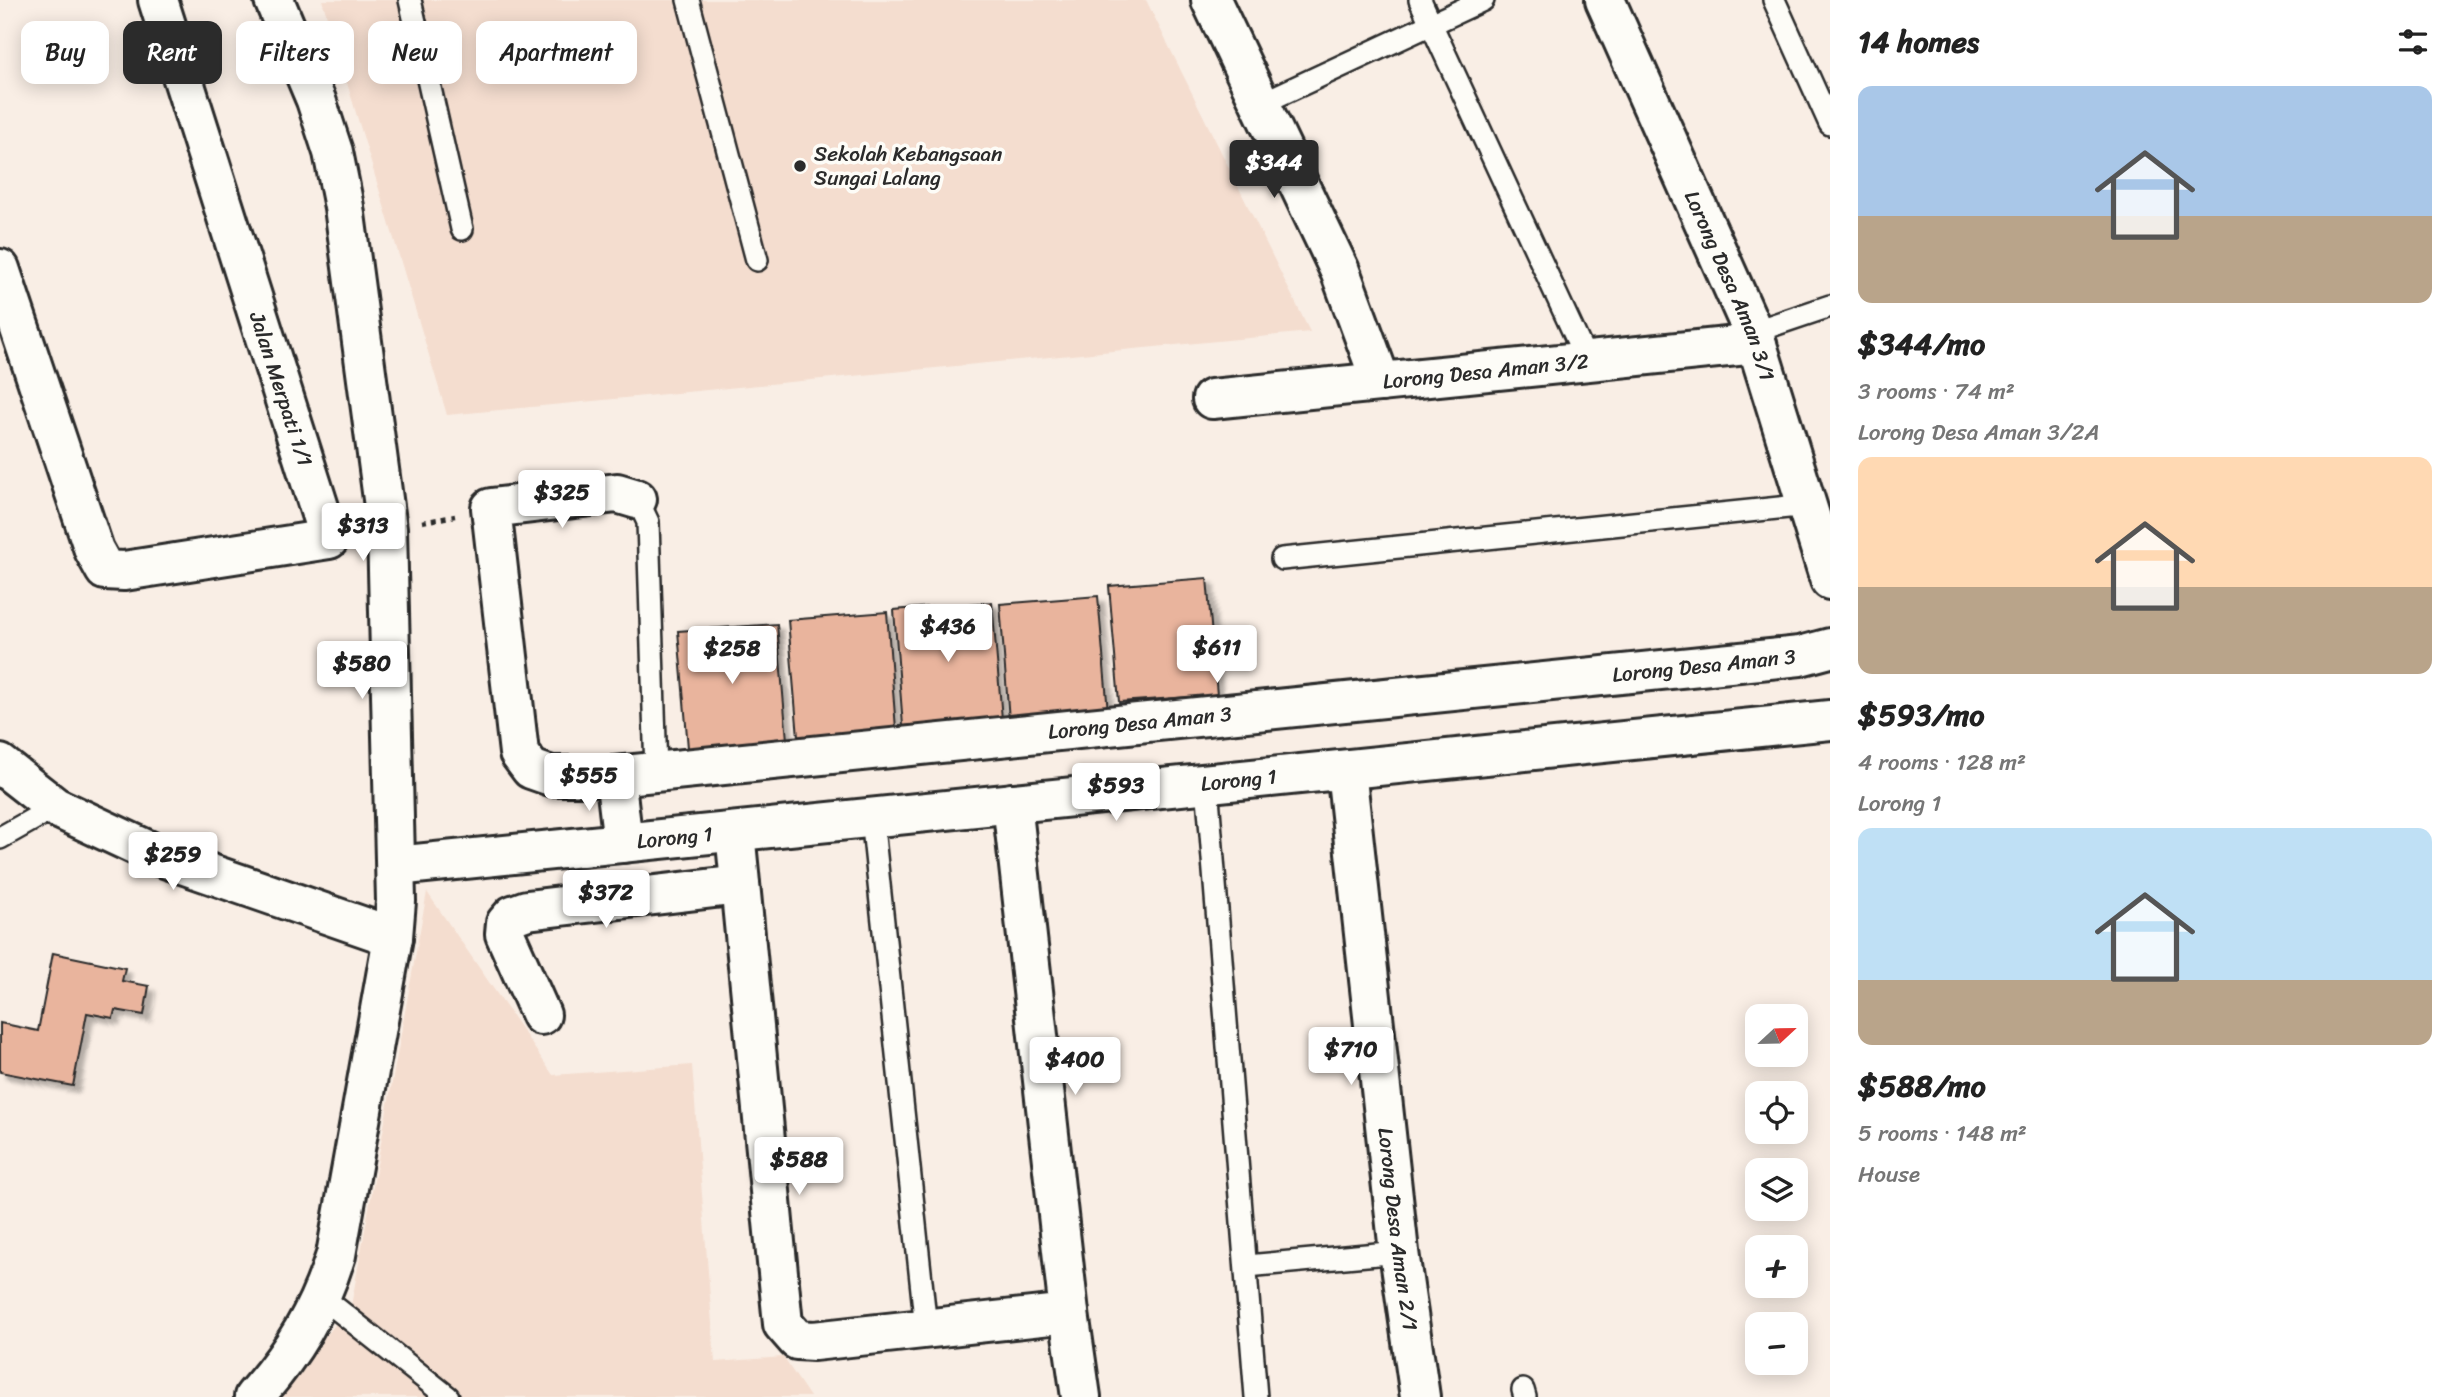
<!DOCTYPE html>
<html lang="en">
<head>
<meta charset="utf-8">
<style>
	:root { --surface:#fff; --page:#f2f2f2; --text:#222; --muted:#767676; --accent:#2b2b2b }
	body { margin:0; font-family:Sriracha,sans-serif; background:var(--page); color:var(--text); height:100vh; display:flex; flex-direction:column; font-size:26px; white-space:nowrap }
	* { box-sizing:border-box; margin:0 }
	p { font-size:23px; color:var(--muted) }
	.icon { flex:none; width:38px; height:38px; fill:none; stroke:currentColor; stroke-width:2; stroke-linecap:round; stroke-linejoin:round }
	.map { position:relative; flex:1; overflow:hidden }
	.panel { display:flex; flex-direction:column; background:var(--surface); width:630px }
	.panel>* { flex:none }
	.top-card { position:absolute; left:21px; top:21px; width:665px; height:63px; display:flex; gap:14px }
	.needle { width:46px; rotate:68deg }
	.controls { position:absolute; left:1745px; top:1004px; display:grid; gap:14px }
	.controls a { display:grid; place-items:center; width:63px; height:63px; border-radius:14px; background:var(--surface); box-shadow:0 4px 18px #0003; font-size:35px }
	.price { position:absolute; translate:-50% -60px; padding:0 16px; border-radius:7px; background:#fff; color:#222; font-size:23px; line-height:46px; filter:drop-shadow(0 2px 4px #0008) }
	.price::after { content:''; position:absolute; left:50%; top:42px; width:21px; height:16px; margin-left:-10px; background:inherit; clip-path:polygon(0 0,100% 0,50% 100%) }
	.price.active { background:var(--accent); color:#fff }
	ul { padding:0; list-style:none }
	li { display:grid; align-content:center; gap:14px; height:371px; padding:0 28px }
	li span { display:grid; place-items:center; height:217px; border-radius:14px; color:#555 }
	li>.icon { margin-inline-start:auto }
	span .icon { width:126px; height:126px; fill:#fffc; stroke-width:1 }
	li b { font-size:30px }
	h2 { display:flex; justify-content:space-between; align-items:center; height:84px; padding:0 28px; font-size:30px }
	.chip { padding:0 24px; border-radius:14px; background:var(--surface); box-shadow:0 4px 18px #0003; font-size:24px; line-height:63px }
	.chip.active { background:var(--accent); color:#fff }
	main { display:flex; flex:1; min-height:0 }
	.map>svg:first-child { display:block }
</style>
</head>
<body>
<main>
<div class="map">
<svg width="1830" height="1397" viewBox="0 0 1830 1397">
	<defs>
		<filter id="shadow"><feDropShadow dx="6" dy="6" stdDeviation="2" flood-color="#0004"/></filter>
	</defs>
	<rect width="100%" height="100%" fill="#f9eee5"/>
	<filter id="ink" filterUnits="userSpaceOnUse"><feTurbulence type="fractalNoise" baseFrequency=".0143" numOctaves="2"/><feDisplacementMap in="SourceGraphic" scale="14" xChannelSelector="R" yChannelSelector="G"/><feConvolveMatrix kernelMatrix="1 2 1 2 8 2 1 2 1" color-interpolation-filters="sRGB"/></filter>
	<g filter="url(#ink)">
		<!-- built -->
		<g fill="#f4ddcf">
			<polygon points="322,0 1146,0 1310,332 447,415"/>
			<polygon points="427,892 553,1075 692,1065 715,1362 783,1357 810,1397 274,1397 351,1306"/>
		</g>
		<!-- building -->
		<g fill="#e9b49d" stroke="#2b2b2b" stroke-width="2" filter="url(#shadow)">
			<polygon points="1207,578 1217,695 1119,702 1109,586"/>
			<polygon points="1098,596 1108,712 1009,720 1000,604"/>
			<polygon points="992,602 1002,719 903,726 894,610"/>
			<polygon points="887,612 896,729 798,737 788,620"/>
			<polygon points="777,624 787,740 688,748 678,631"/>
			<polygon points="53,953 125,968 122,981 149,986 144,1015 115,1010 113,1018 87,1013 73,1086 0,1072 0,1023 38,1031"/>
		</g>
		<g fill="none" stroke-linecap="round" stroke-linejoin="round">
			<!-- service casing -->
			<g stroke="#2b2b2b" stroke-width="26">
				<g id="service">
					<polyline points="410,0 462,229"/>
					<polyline points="688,0 757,260"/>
					<polyline points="1420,0 1587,361"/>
					<polyline points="1774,0 1830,124"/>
					<polyline points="1260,104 1483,0"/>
					<polyline points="1753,332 1830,306"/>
					<polyline points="637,499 648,522 656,772"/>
					<polyline points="1282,559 1808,505"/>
					<polyline points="1207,784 1256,1397"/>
					<polyline points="872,818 926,1328"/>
					<polyline points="0,838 55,807"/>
					<polyline points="1247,1266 1399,1252"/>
					<polyline points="322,1297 448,1397"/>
					<polyline points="1523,1390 1525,1397"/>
				</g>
			</g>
			<!-- minor casing -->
			<g stroke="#2b2b2b" stroke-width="44">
				<g id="minor">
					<polyline points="1211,0 1340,271 1381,382"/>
					<path id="s1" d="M1605,0L1753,332L1830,580"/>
					<polyline points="0,269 94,550 105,570 124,571 329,539 158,0"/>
					<path id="s2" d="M1212,399L1757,344"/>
					<path id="s3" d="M637,499L617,493L491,508L519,753L531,769L551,776H615L1800,656L1830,648"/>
					<polyline points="0,764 55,807 162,857 393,937"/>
					<path id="s4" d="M1346,770L1399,1252L1420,1397"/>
					<polyline points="615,776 623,843"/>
					<polyline points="1012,803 1069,1313 1081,1397"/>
					<polyline points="735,832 783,1324 797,1340 814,1341 1069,1313"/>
					<path id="s5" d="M396,866L1830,720"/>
					<polyline points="541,1015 505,934 506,923 513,915 527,910 740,885"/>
					<path d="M254,1397C293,1353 318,1312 336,1255L393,937L396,901L387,529L344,207L333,152L316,100L274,0"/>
				</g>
			</g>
			<!-- path -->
			<polyline stroke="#2b2b2b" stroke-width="4.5" stroke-dasharray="5 5" stroke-linecap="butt" points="422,522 455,516"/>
			<!-- service -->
			<use href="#service" stroke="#fdfcf7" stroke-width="21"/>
			<!-- minor -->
			<use href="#minor" stroke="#fdfcf7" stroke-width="38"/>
		</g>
	</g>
	<!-- markers -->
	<circle fill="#2b2b2b" stroke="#fdfcf7" stroke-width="2.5" cx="800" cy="166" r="7"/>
	<g text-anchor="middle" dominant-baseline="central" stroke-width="7" stroke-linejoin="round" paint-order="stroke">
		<!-- poi labels -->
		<g font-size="21" fill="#2b2b2b" stroke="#fdfcf7" text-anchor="start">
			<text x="814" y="154">Sekolah Kebangsaan<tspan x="814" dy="24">Sungai Lalang</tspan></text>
		</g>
		<!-- street labels -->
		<g font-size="21" fill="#2b2b2b" stroke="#fdfcf7">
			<text stroke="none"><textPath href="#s1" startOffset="312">Lorong Desa Aman 3/1</textPath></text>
			<text stroke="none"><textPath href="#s2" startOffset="275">Lorong Desa Aman 3/2</textPath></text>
			<text transform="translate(281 389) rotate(72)">Jalan Merpati 1/1</text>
			<text stroke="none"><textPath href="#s3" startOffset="1594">Lorong Desa Aman 3</textPath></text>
			<text stroke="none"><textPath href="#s3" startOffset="1027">Lorong Desa Aman 3</textPath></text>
			<text stroke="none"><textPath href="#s5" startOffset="847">Lorong 1</textPath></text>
			<text stroke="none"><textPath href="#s5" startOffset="280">Lorong 1</textPath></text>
			<text stroke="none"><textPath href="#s4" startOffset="462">Lorong Desa Aman 2/1</textPath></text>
		</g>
	</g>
</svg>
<div class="controls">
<a><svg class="needle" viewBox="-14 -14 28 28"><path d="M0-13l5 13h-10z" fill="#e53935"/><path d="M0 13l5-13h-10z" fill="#767676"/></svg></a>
<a><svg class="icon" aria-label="locate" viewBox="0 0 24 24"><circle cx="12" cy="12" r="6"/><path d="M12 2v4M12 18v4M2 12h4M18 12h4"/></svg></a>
<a><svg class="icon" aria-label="layers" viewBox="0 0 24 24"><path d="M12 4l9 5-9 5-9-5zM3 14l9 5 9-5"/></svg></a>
<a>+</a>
<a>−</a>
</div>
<b class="price active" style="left:1274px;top:200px">$344</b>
<b class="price" style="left:562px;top:530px">$325</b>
<b class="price" style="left:363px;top:563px">$313</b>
<b class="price" style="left:948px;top:664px">$436</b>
<b class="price" style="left:1217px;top:685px">$611</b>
<b class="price" style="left:732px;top:686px">$258</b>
<b class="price" style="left:362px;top:701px">$580</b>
<b class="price" style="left:589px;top:813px">$555</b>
<b class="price" style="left:1116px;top:823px">$593</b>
<b class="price" style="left:173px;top:892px">$259</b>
<b class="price" style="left:606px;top:930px">$372</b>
<b class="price" style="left:1351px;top:1087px">$710</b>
<b class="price" style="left:1075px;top:1097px">$400</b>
<b class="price" style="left:799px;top:1197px">$588</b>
<div class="top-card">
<a class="chip">Buy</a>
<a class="chip active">Rent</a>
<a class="chip">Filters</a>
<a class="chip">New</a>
<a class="chip">Apartment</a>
</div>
</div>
<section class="panel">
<h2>14 homes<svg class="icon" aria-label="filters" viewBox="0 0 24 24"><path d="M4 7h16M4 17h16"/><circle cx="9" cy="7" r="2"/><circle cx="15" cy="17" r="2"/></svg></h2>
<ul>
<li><span style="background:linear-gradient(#a9c7e8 60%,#b9a48a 0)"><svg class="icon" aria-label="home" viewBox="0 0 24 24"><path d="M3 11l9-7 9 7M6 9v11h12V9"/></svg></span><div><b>$344/mo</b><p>3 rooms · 74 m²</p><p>Lorong Desa Aman 3/2A</p></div></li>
<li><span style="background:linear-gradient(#ffd9b3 60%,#b9a48a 0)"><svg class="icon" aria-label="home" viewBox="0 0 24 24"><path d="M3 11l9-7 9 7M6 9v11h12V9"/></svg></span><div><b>$593/mo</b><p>4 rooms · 128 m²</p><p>Lorong 1</p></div></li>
<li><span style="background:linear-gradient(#bfe0f5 70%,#b9a48a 0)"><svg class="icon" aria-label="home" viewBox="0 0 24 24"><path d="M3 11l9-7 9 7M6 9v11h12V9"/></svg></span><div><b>$588/mo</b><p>5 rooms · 148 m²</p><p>House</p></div></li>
</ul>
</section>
</main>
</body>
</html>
